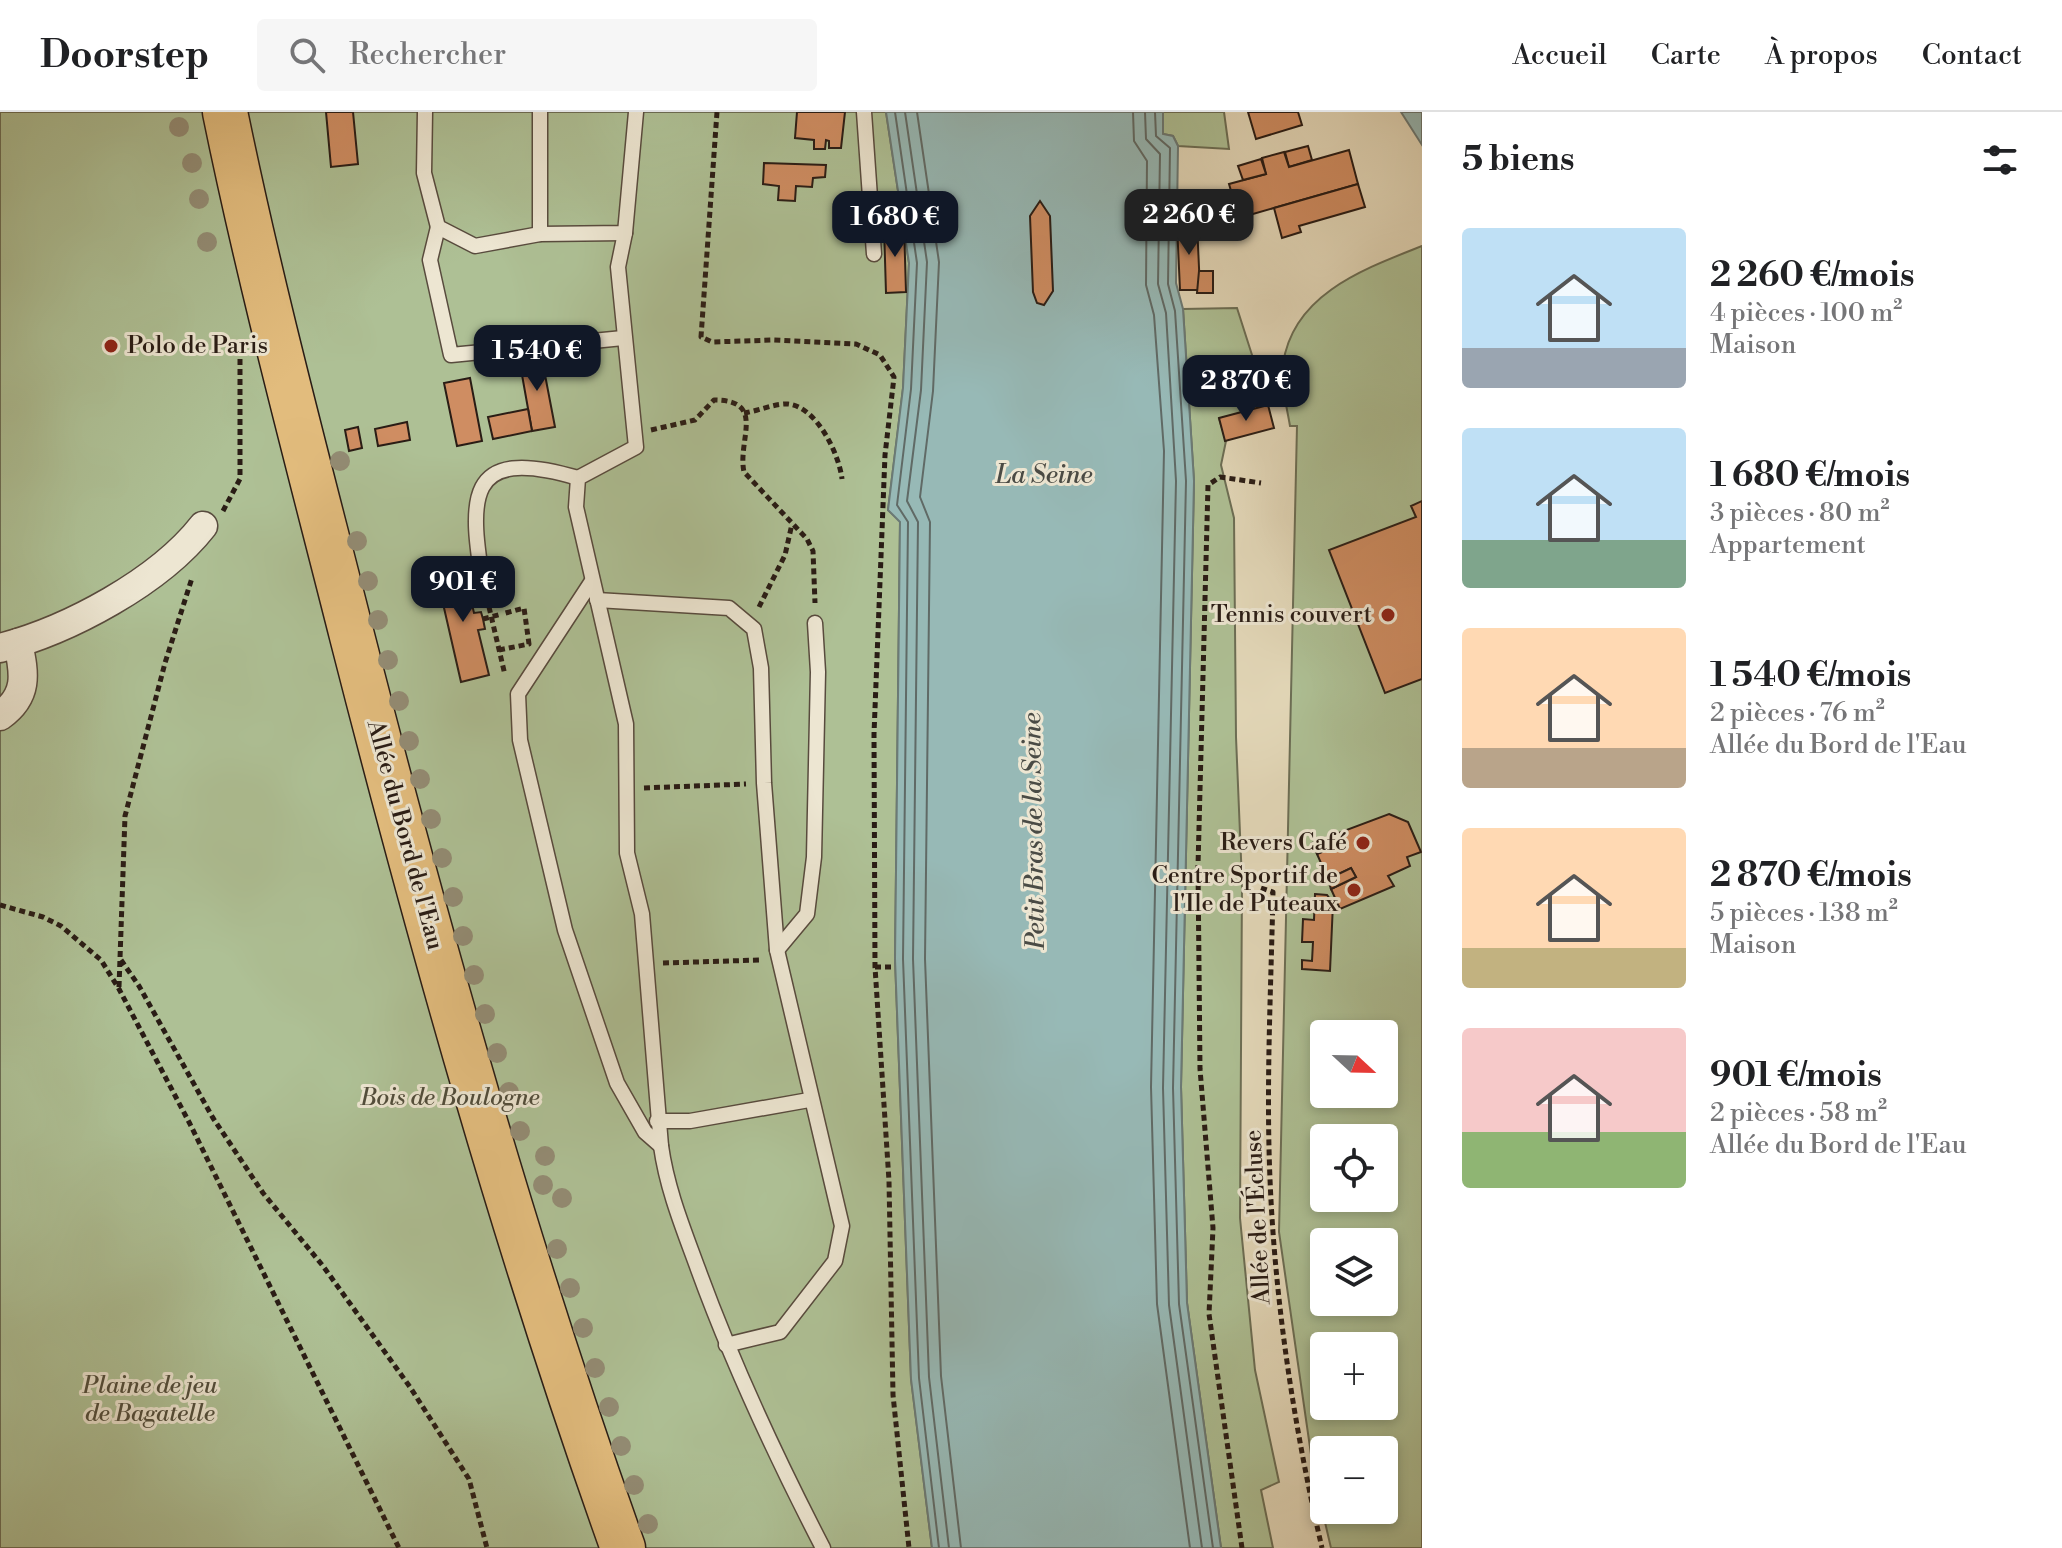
<!DOCTYPE html>
<html lang="fr">
<head>
<meta charset="utf-8">
<style>
	:root { --surface:#fff; --page:#f6f6f6; --text:#202124; --muted:#757577; --line:#e0e0e0; --accent:#111827 }
	body { margin:0; font-family:"Libre Bodoni",serif; background:var(--page); color:var(--text); height:100vh; display:flex; flex-direction:column; font-size:30px; white-space:nowrap }
	* { box-sizing:border-box; margin:0 }
	p { font-size:26px; color:var(--muted) }
	.icon { flex:none; width:44px; height:44px; fill:none; stroke:currentColor; stroke-width:2; stroke-linecap:round; stroke-linejoin:round }
	.map { position:relative; flex:1; overflow:hidden }
	.details { display:flex; flex-direction:column; background:var(--surface); width:640px }
	.details>* { flex:none }
	.needle { width:52px; rotate:112deg }
	.controls { position:absolute; left:1310px; top:908px; display:grid; gap:16px }
	.controls a { display:grid; place-items:center; width:88px; height:88px; border-radius:8px; background:var(--surface); box-shadow:0 4px 12px #0003; font-size:40px }
	.price { position:absolute; translate:-50% -68px; padding:0 18px; border-radius:16px; background:var(--accent); color:#fff; font-size:26px; line-height:52px; filter:drop-shadow(0 2px 4px #0008) }
	.price::after { content:''; position:absolute; left:50%; top:48px; width:24px; height:18px; margin-left:-12px; background:inherit; clip-path:polygon(0 0,100% 0,50% 100%) }
	.price.selected { background:#222; color:#fff }
	ul { padding:0; list-style:none }
	li { display:flex; align-items:center; gap:24px; height:200px; padding:0 40px }
	li span { display:grid; place-items:center; flex:none; width:224px; height:160px; border-radius:8px; color:#555 }
	li>.icon { margin-inline-start:auto }
	span .icon { width:96px; height:96px; fill:#fffc; stroke-width:1 }
	li b { font-size:34px }
	h2 { display:flex; justify-content:space-between; align-items:center; height:96px; padding:0 40px; font-size:34px }
	header { display:flex; align-items:center; gap:48px; box-sizing:border-box; height:112px; padding:0 40px; background:var(--surface); border-bottom:2px solid var(--line) }
	header strong { font-size:38px }
	nav { display:flex; gap:44px; margin-inline-start:auto; font-size:28px }
	.search { width:560px; height:72px; background:var(--page); display:flex; align-items:center; gap:20px; box-sizing:border-box; padding:0 28px; border-radius:8px; color:var(--muted); font-size:30px }
	main { display:flex; flex:1; min-height:0 }
	.map>svg:first-child { display:block }
</style>
</head>
<body>
<header>
<strong>Doorstep</strong>
<div class="search"><svg class="icon" aria-label="search" viewBox="0 0 24 24"><circle cx="10" cy="10" r="6"/><path d="M15 15l6 6"/></svg>Rechercher</div>
<nav><a>Accueil</a><a>Carte</a><a>À propos</a><a>Contact</a></nav>
</header>
<main>
<div class="map">
<svg width="1422" height="1436" viewBox="0 0 1422 1436">
	<rect width="100%" height="100%" fill="#e4d9ba"/>
	<filter id="stains"><feTurbulence type="fractalNoise" baseFrequency=".0025" numOctaves="4"/><feColorMatrix values="0 0 0 0 .2 0 0 0 0 .09 0 0 0 0 .02 0 0 0 .5 -.17"/></filter>
	<radialGradient id="worn" r=".72"><stop offset=".6" stop-color="#630" stop-opacity="0"/><stop offset="1" stop-color="#630" stop-opacity=".3"/></radialGradient>
	<!-- green -->
	<g fill="#aec095" stroke="#6c6e55" stroke-width="2" fill-rule="evenodd">
		<polygon points="0,0 886,0 909,151 903,276 888,398 900,409 895,847 911,1267 932,1436 0,1436"/>
		<polygon points="1163,0 1224,0 1229,37 1178,34 1173,24 1163,22"/>
		<path d="M1422,134V1436H1331L1314,1363L1279,1120L1297,314H1290C1287,295 1280,271 1283,252C1293,182 1364,157 1422,134ZM1324,922H1384V982H1324ZM1324,1026H1384V1086H1324ZM1324,1130H1384V1190H1324ZM1324,1234H1384V1294H1324ZM1324,1338H1384V1398H1324Z"/>
		<polygon points="1237,196 1268,293 1219,307 1226,329 1221,353 1234,406 1236,625 1242,770 1240,1106 1255,1258 1279,1370 1261,1378 1273,1436 1221,1436 1187,1191 1181,975 1194,369 1183,197"/>
	</g>
	<!-- water -->
	<g fill="#97b9b6" stroke="#6b7a76" stroke-width="2">
		<polygon points="886,0 1163,0 1163,22 1173,24 1178,34 1176,171 1183,197 1194,369 1181,975 1187,1191 1221,1436 932,1436 911,1267 895,847 900,410 888,398 903,276 909,151"/>
		<polygon points="1401,0 1422,0 1422,33"/>
	</g>
	<g fill="none" stroke-linecap="round" stroke-linejoin="round">
		<!-- shore -->
		<g stroke="#606a66" stroke-width="2">
			<polyline points="895,0 917,151 911,277 897,393 908,410 903,847 919,1266 939,1436"/>
			<polyline points="905,0 927,150 921,278 907,389 918,410 913,847 929,1265 949,1436"/>
			<polyline points="917,0 939,150 933,279 920,385 930,410 925,847 941,1264 961,1436"/>
			<polyline points="1133,0 1134,29 1147,49 1146,173 1154,203 1164,339 1151,975 1157,1192 1190,1436"/>
			<polyline points="1145,0 1146,27 1160,42 1158,172 1166,201 1176,369 1163,976 1169,1193 1202,1436"/>
			<polyline points="1155,0 1156,24 1170,36 1168,172 1175,199 1186,369 1173,976 1179,1192 1213,1436"/>
		</g>
	</g>
	<!-- building -->
	<g fill="#cf8d62" stroke="#291c15" stroke-width="2">
		<polygon points="326,0 353,0 358,52 331,55"/>
		<polygon points="797,0 845,0 841,36 829,36 829,29 826,28 825,37 814,37 814,28 795,26"/>
		<polygon points="1248,0 1298,0 1302,13 1256,27"/>
		<polygon points="1308,34 1312,48 1289,55 1285,40"/>
		<polygon points="1349,38 1358,72 1239,106 1229,72 1266,62 1262,46 1284,40 1289,55"/>
		<polygon points="1261,47 1266,62 1243,68 1238,54"/>
		<polygon points="764,51 826,53 825,65 813,66 812,75 796,74 795,89 778,88 779,74 763,72"/>
		<polygon points="1358,72 1365,95 1299,114 1301,120 1282,126 1274,96"/>
		<polygon points="1040,89 1050,104 1053,179 1044,193 1037,191 1033,180 1030,104"/>
		<polygon points="1197,111 1200,178 1180,178 1177,112"/>
		<polygon points="904,113 906,180 886,181 884,114"/>
		<polygon points="1199,159 1213,159 1213,181 1197,181"/>
		<polygon points="541,242 555,315 532,319 519,246"/>
		<polygon points="470,266 482,329 457,334 444,271"/>
		<polygon points="1268,293 1274,316 1225,329 1219,306"/>
		<polygon points="528,297 532,319 493,327 488,305"/>
		<polygon points="407,310 410,328 378,334 375,317"/>
		<polygon points="358,315 362,336 349,339 345,318"/>
		<polygon points="1422,389 1422,567 1385,581 1329,438 1416,405 1411,394"/>
		<polygon points="463,454 474,501 481,500 483,507 485,517 478,518 489,563 461,570 436,461"/>
		<polygon points="1389,702 1408,710 1421,740 1407,745 1410,754 1388,764 1394,774 1340,797 1331,777 1356,765 1351,756 1328,767 1317,742 1329,737 1325,726"/>
		<polygon points="1325,726 1329,737 1317,742 1312,731"/>
		<polygon points="1351,756 1356,765 1331,777 1328,767"/>
		<polygon points="1315,782 1327,783 1333,791 1330,859 1302,857 1302,848 1312,849 1313,830 1302,830 1303,807 1314,808"/>
	</g>
	<g fill="none" stroke-linecap="round" stroke-linejoin="round">
		<!-- lane casing -->
		<g stroke="#584b3e" stroke-width="17">
			<g id="lane">
				<polyline points="425,0 424,61 438,115 475,134 540,122 625,121 636,0"/>
				<polyline points="540,0 540,122"/>
				<polyline points="864,0 874,142"/>
				<polyline points="438,115 430,148 451,243 623,226"/>
				<path d="M625,121L618,155L636,335L578,366L576,395L626,612L627,741L642,802L661,1034C667,1077 683,1116 698,1157C733,1253 776,1345 823,1436"/>
				<polyline points="592,469 518,582 520,628 565,818 617,971 645,1020 661,1034"/>
				<path d="M484,479C469,387 463,332 578,366"/>
				<polyline points="597,488 729,496 754,517 761,556 764,671 777,838 842,1114 835,1149 780,1220 726,1233"/>
				<polyline points="777,838 807,802 814,745 818,560 815,511"/>
				<polyline points="657,1009 690,1009 809,988"/>
			</g>
		</g>
		<!-- street casing -->
		<g stroke="#584b3e" stroke-width="31">
			<g id="street">
				<path d="M0,536C69,518 159,470 203,414"/>
				<path d="M0,604C28,584 25,563 18,531"/>
			</g>
		</g>
		<!-- primary casing -->
		<g stroke="#291c15" stroke-width="47">
			<path id="primary" d="M225,0C261,176 308,350 352,524C430,829 517,1140 623,1436"/>
		</g>
		<!-- path -->
		<g stroke="#291c15" stroke-width="5" stroke-dasharray="6 4" stroke-linecap="butt">
			<polyline points="717,0 701,225 712,230 774,228 856,232 880,243 894,265 885,343 874,622 875,855 889,1069 893,1283 909,1436"/>
			<polyline points="240,237 240,366"/>
			<path d="M744,301C758,299 776,291 788,292C817,295 839,342 842,367"/>
			<path d="M651,318L695,308L714,288C767,288 737,328 744,360L807,427L813,439L815,491"/>
			<polyline points="223,399 241,365"/>
			<polyline points="489,495 505,563"/>
			<polyline points="759,495 785,443 792,412"/>
			<polyline points="499,538 529,532 524,496 502,502"/>
			<polyline points="644,676 746,672"/>
			<path d="M1261,776L1273,780C1271,876 1266,972 1270,1067C1275,1191 1294,1315 1322,1436"/>
			<polyline points="0,793 43,805 61,814 101,848 119,877 190,1012 399,1436"/>
			<polyline points="121,848 139,874 213,1006 263,1081 323,1154 410,1275 469,1367 487,1436"/>
			<polyline points="663,851 761,848"/>
			<polyline points="875,855 894,855"/>
			<polyline points="119,875 125,704 165,551 192,466"/>
			<polyline points="1242,1436 1209,1202 1213,1116 1200,957 1198,754 1208,373 1220,365 1261,371"/>
		</g>
		<!-- lane -->
		<use href="#lane" stroke="#ede6d2" stroke-width="14"/>
		<!-- street -->
		<use href="#street" stroke="#ede6d2" stroke-width="28"/>
		<!-- primary -->
		<use href="#primary" stroke="#e2bc7d" stroke-width="44"/>
		<!-- path-bridge -->
		<polyline stroke="#291c15" stroke-width="5" stroke-dasharray="6 4" stroke-linecap="butt" points="483,507 502,502"/>
	</g>
	<!-- trees -->
	<g fill="#938c74">
		<circle cx="179" cy="15" r="10"/>
		<circle cx="192" cy="51" r="10"/>
		<circle cx="199" cy="87" r="10"/>
		<circle cx="207" cy="130" r="10"/>
		<circle cx="340" cy="349" r="10"/>
		<circle cx="357" cy="429" r="10"/>
		<circle cx="368" cy="469" r="10"/>
		<circle cx="378" cy="508" r="10"/>
		<circle cx="388" cy="548" r="10"/>
		<circle cx="399" cy="589" r="10"/>
		<circle cx="409" cy="629" r="10"/>
		<circle cx="420" cy="667" r="10"/>
		<circle cx="431" cy="707" r="10"/>
		<circle cx="442" cy="746" r="10"/>
		<circle cx="453" cy="785" r="10"/>
		<circle cx="463" cy="824" r="10"/>
		<circle cx="474" cy="863" r="10"/>
		<circle cx="485" cy="902" r="10"/>
		<circle cx="497" cy="941" r="10"/>
		<circle cx="509" cy="980" r="10"/>
		<circle cx="520" cy="1019" r="10"/>
		<circle cx="545" cy="1044" r="10"/>
		<circle cx="543" cy="1073" r="10"/>
		<circle cx="562" cy="1086" r="10"/>
		<circle cx="557" cy="1137" r="10"/>
		<circle cx="570" cy="1176" r="10"/>
		<circle cx="583" cy="1216" r="10"/>
		<circle cx="595" cy="1256" r="10"/>
		<circle cx="609" cy="1295" r="10"/>
		<circle cx="621" cy="1334" r="10"/>
		<circle cx="634" cy="1373" r="10"/>
		<circle cx="648" cy="1412" r="10"/>
	</g>
	<!-- markers -->
	<g fill="#8f2418" stroke="#ede6d2" stroke-width="3">
		<circle cx="111" cy="234" r="8"/>
		<circle cx="1388" cy="503" r="8"/>
		<circle cx="1363" cy="731" r="8"/>
		<circle cx="1354" cy="778" r="8"/>
	</g>
	<g text-anchor="middle" dominant-baseline="central" stroke-width="6" stroke-linejoin="round" paint-order="stroke">
		<!-- poi labels -->
		<g font-size="24" fill="#291c15" stroke="#ede6d2" text-anchor="end">
			<text x="127" y="234" text-anchor="start">Polo de Paris</text>
			<text x="1372" y="503">Tennis couvert</text>
			<text x="1347" y="731">Revers Café</text>
			<text x="1338" y="764">Centre Sportif de<tspan x="1338" dy="28">l'Ile de Puteaux</tspan></text>
		</g>
		<!-- street labels -->
		<g font-size="24" fill="#291c15" stroke="#ede6d2">
			<text transform="translate(405 723) rotate(75)">Allée du Bord de l'Eau</text>
			<text transform="translate(1258 1105) rotate(-93)">Allée de l'Écluse</text>
		</g>
		<!-- park labels -->
		<g font-size="24" font-style="italic" fill="#514d3b" stroke="#ede6d2">
			<text x="450" y="986">Bois de Boulogne</text>
			<text x="150" y="1274">Plaine de jeu<tspan x="150" dy="28">de Bagatelle</tspan></text>
		</g>
		<!-- water labels -->
		<g font-size="26" font-style="italic" fill="#4a4b45" stroke="#ede6d2">
			<text x="1044" y="363">La Seine</text>
			<text transform="translate(1034 719) rotate(-91)">Petit Bras de la Seine</text>
		</g>
	</g>
	<rect width="100%" height="100%" filter="url(#stains)"/>
	<rect width="100%" height="100%" fill="url(#worn)"/>
</svg>
<div class="controls">
<a><svg class="needle" viewBox="-14 -14 28 28"><path d="M0-13l5 13h-10z" fill="#e53935"/><path d="M0 13l5-13h-10z" fill="#757577"/></svg></a>
<a><svg class="icon" aria-label="locate" viewBox="0 0 24 24"><circle cx="12" cy="12" r="6"/><path d="M12 2v4M12 18v4M2 12h4M18 12h4"/></svg></a>
<a><svg class="icon" aria-label="layers" viewBox="0 0 24 24"><path d="M12 4l9 5-9 5-9-5zM3 14l9 5 9-5"/></svg></a>
<a>+</a>
<a>−</a>
</div>
<b class="price selected" style="left:1189px;top:145px">2 260 €</b>
<b class="price" style="left:895px;top:147px">1 680 €</b>
<b class="price" style="left:537px;top:281px">1 540 €</b>
<b class="price" style="left:1246px;top:311px">2 870 €</b>
<b class="price" style="left:463px;top:512px">901 €</b>
</div>
<section class="details">
<h2>5 biens<svg class="icon" aria-label="filters" viewBox="0 0 24 24"><path d="M4 7h16M4 17h16"/><circle cx="9" cy="7" r="2"/><circle cx="15" cy="17" r="2"/></svg></h2>
<ul>
<li><span style="background:linear-gradient(#bfe0f5 75%,#9aa5b1 0)"><svg class="icon" aria-label="home" viewBox="0 0 24 24"><path d="M3 11l9-7 9 7M6 9v11h12V9"/></svg></span><div><b>2 260 €/mois</b><p>4 pièces · 100 m²</p><p>Maison</p></div></li>
<li><span style="background:linear-gradient(#bfe0f5 70%,#7fa58c 0)"><svg class="icon" aria-label="home" viewBox="0 0 24 24"><path d="M3 11l9-7 9 7M6 9v11h12V9"/></svg></span><div><b>1 680 €/mois</b><p>3 pièces · 80 m²</p><p>Appartement</p></div></li>
<li><span style="background:linear-gradient(#ffd9b3 75%,#b9a48a 0)"><svg class="icon" aria-label="home" viewBox="0 0 24 24"><path d="M3 11l9-7 9 7M6 9v11h12V9"/></svg></span><div><b>1 540 €/mois</b><p>2 pièces · 76 m²</p><p>Allée du Bord de l'Eau</p></div></li>
<li><span style="background:linear-gradient(#ffd9b3 75%,#c2b280 0)"><svg class="icon" aria-label="home" viewBox="0 0 24 24"><path d="M3 11l9-7 9 7M6 9v11h12V9"/></svg></span><div><b>2 870 €/mois</b><p>5 pièces · 138 m²</p><p>Maison</p></div></li>
<li><span style="background:linear-gradient(#f6c9c9 65%,#8fb573 0)"><svg class="icon" aria-label="home" viewBox="0 0 24 24"><path d="M3 11l9-7 9 7M6 9v11h12V9"/></svg></span><div><b>901 €/mois</b><p>2 pièces · 58 m²</p><p>Allée du Bord de l'Eau</p></div></li>
</ul>
</section>
</main>
</body>
</html>
